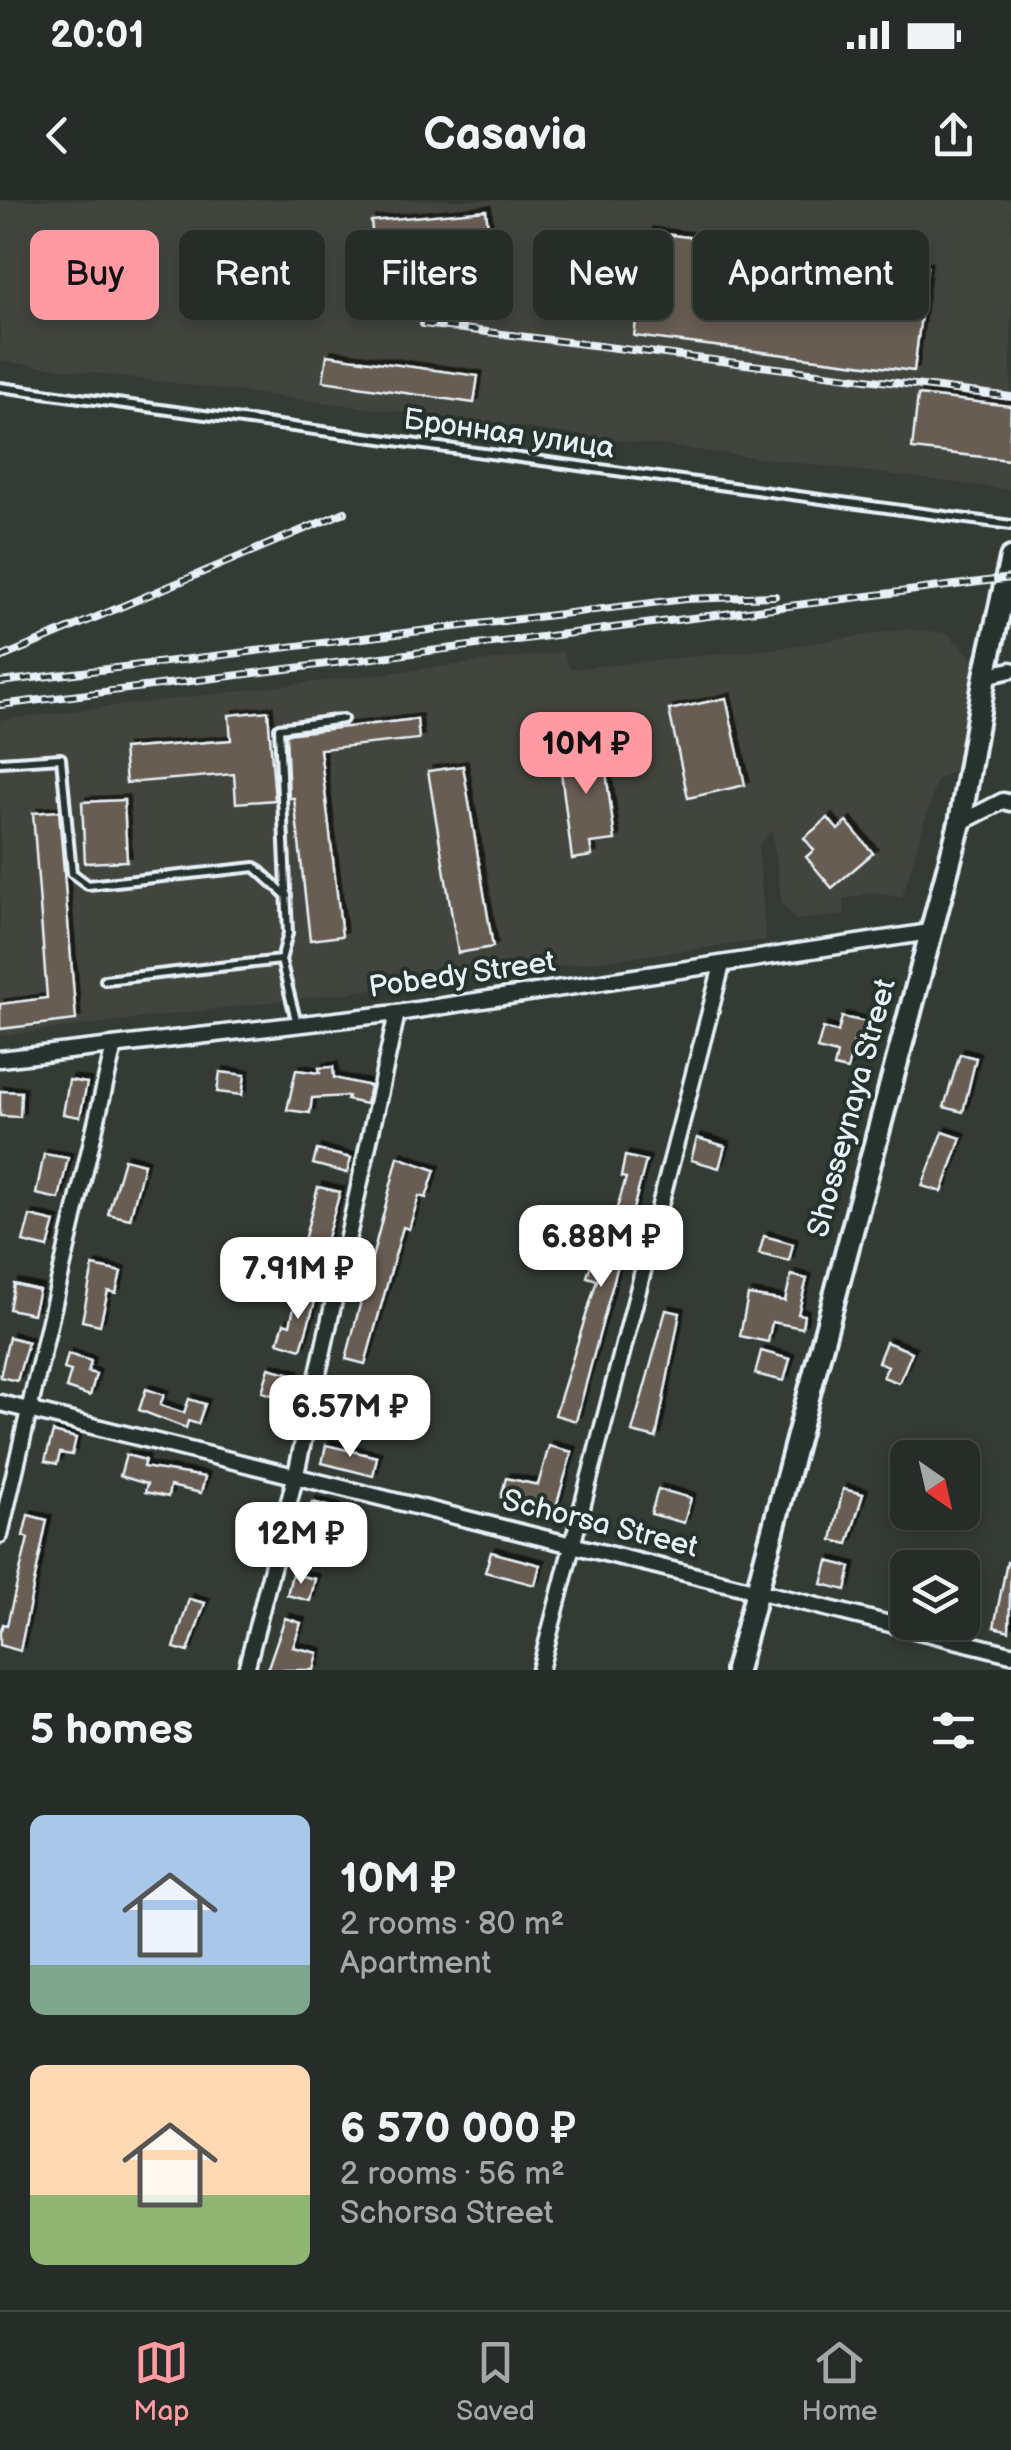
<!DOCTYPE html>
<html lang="en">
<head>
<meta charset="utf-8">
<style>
	:root { --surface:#262c27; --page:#323833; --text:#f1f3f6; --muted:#a4a7a7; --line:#424844; --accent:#ff9aa2 }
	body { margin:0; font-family:"Balsamiq Sans",sans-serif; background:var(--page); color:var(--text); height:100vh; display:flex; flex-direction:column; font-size:38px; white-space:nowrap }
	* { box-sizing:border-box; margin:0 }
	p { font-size:32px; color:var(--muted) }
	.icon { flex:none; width:55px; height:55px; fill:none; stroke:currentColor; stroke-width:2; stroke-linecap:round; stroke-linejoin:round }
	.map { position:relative; height:1470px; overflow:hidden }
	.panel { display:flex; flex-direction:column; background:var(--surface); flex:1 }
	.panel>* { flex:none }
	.hud { position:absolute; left:30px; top:30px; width:952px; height:90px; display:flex; gap:20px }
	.needle { width:65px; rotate:146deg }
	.fabs { position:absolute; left:890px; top:1240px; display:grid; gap:20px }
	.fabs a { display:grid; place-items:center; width:90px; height:90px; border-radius:15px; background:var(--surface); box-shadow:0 5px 15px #0003,0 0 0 2px var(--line); font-size:50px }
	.price { position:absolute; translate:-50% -85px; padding:0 22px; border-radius:20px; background:#fff; color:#222; font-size:32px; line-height:65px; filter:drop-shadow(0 2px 5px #0008) }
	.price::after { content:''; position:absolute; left:50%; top:60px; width:30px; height:22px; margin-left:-15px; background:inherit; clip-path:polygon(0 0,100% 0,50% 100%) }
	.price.on { background:var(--accent); color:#111 }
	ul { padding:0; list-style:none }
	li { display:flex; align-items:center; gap:30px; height:250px; padding:0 30px }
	li span { display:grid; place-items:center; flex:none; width:280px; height:200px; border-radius:15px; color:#555 }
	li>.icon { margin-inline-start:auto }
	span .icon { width:120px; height:120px; fill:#fffc; stroke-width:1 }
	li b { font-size:42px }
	h2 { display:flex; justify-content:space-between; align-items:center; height:120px; padding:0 30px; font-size:42px }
	.chip { padding:0 35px; border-radius:15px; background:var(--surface); box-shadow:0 5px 15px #0003,0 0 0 2px var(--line); font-size:35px; line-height:90px }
	.chip.on { background:var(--accent); color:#111 }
	.status { display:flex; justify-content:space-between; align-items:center; height:70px; padding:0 50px; background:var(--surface); direction:ltr }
	.status svg { height:28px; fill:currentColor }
	header { display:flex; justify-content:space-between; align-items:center; height:130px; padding:0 30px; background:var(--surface); font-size:45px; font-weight:700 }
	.menu { display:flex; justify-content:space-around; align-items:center; height:140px; border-top:2px solid var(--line); background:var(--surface); font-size:28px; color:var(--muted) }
	.menu a { display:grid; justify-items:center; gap:5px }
	.menu .on { color:var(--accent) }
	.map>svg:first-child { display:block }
</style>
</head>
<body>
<div class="status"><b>20:01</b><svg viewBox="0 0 49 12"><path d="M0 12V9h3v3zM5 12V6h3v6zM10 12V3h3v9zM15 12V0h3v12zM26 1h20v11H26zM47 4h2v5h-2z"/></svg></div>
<header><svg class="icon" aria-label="back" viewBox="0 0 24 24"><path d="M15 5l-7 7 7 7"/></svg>Casavia<svg class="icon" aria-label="share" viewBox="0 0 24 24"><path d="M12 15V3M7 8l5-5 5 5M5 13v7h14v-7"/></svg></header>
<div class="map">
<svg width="1011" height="1470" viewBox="0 0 1011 1470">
	<defs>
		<filter id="shadow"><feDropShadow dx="4.5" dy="-4.5" stdDeviation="0" flood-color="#0009"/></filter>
	</defs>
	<rect width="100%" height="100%" fill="#333b34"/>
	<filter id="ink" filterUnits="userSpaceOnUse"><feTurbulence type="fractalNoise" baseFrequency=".01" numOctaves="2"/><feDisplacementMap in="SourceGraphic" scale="20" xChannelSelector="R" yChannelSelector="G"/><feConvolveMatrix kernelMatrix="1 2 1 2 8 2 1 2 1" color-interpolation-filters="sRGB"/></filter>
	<g filter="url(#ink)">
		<!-- built -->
		<g fill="#43453d">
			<polygon points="0,0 1011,0 1011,290 0,161"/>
			<polygon points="907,429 947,433 978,463 956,570 937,580 902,698 874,692 844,699 845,715 796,720 782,704 772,631 758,645 766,740 0,836 0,520 562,452 570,469 770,449"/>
		</g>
		<!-- building -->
		<g fill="#675d52" stroke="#e8f1f8" stroke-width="2.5" filter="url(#shadow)">
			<polygon points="486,10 489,37 374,48 371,21"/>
			<polygon points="648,32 927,67 914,171 634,136"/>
			<polygon points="327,155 478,176 474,203 323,181"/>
			<polygon points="918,195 1011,206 1009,260 912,249"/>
			<polygon points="726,498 745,585 688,598 669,510"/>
			<polygon points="268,511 275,600 236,603 234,574 126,583 123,549 231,540 229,515"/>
			<polygon points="417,519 419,539 320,549 342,736 310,740 294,598 289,598 286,534"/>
			<polygon points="602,542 615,640 590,643 592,656 572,659 558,548"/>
			<polygon points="463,566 493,747 458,753 428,571"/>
			<polygon points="124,600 127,661 85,663 82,602"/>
			<polygon points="59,611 76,820 0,829 0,804 47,798 33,613"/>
			<polygon points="828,618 838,630 847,622 873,653 832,688 806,657 814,650 804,638"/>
			<polygon points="842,817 871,823 867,842 855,839 847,870 834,867 837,854 817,849 823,828 838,832"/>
			<polygon points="960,854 976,858 963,912 944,907"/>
			<polygon points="333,867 334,878 370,886 366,904 347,900 348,896 312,898 310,913 287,910 296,870 320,873 319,868"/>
			<polygon points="220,872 245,875 242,895 217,892"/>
			<polygon points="69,880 87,883 80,917 63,914"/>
			<polygon points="0,891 21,892 20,917 0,916"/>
			<polygon points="943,932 961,938 942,992 922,986"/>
			<polygon points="697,938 725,946 719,968 691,960"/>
			<polygon points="317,950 351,958 347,973 313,964"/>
			<polygon points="44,954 68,958 59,999 36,994"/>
			<polygon points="625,956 646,961 576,1221 555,1215 597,1080 587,1077 594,1054 606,1026 611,1028 626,978 621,977"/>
			<polygon points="398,957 435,970 426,998 419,996 409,1029 403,1027 365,1164 346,1159"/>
			<polygon points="124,959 144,964 130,1019 108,1014"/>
			<polygon points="318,987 340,992 316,1076 296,1071"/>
			<polygon points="30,1016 55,1022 48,1048 23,1042"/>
			<polygon points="764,1036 793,1044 789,1061 759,1054"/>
			<polygon points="93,1066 121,1072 116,1093 108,1091 100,1125 82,1121"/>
			<polygon points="791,1075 807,1079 798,1114 804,1115 802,1128 772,1122 768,1142 740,1136 748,1095 785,1101"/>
			<polygon points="14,1084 39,1090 33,1114 9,1109"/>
			<polygon points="297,1094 316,1098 301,1149 278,1142 284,1123 290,1125"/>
			<polygon points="666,1110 680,1113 656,1238 632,1232"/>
			<polygon points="9,1137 28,1142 17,1181 0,1177"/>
			<polygon points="886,1142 912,1152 899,1183 883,1177 888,1166 878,1162"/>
			<polygon points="761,1151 790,1159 784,1181 755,1174"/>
			<polygon points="68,1154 91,1161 88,1172 96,1174 90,1196 66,1188 71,1171 64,1169"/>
			<polygon points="269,1168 295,1175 287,1200 262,1192"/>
			<polygon points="146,1189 164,1195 160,1205 184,1213 189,1199 205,1204 198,1224 188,1221 186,1228 139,1210"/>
			<polygon points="53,1232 76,1238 72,1255 60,1253 57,1264 45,1261"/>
			<polygon points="326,1245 377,1257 373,1276 322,1263"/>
			<polygon points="549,1246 572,1252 555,1310 501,1297 506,1278 538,1285"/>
			<polygon points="126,1255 145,1260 143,1267 205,1277 201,1293 170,1286 168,1297 145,1292 147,1284 120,1276"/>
			<polygon points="658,1289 691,1298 684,1323 651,1314"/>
			<polygon points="843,1289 863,1294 848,1344 832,1340"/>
			<polygon points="312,1302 336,1308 330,1330 306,1324"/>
			<polygon points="28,1315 47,1320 20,1451 0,1445 0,1432 3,1424 7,1425 28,1338 23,1336"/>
			<polygon points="491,1352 540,1365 535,1385 485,1372"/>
			<polygon points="828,1361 851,1367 846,1390 822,1384"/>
			<polygon points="1007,1362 1011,1363 1009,1431 994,1427"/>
			<polygon points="292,1374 315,1379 310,1401 287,1395"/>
			<polygon points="189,1399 205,1403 188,1452 174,1448"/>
			<polygon points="285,1418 301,1423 293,1447 318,1453 314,1470 267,1470"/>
		</g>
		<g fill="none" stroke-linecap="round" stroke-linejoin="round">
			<!-- lane casing -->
			<g stroke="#e8f1f8" stroke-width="14">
				<g id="lane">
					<polyline points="0,187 1011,325"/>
					<polyline points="0,562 61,558 72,673 88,685 255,667 287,696"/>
					<polyline points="105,780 281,760"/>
					<polyline points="297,824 281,760 288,733 279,528 343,519"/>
				</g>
			</g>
			<!-- street casing -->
			<g stroke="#e8f1f8" stroke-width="21">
				<g id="street">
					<polyline points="985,476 1011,470"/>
					<polyline points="960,623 1003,601 1011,603"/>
					<polyline points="0,859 397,813 930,732"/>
					<polyline points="0,1203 1011,1454"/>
					<polyline points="0,1335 114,846"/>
					<polyline points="246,1470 296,1274 397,813"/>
					<polyline points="540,1470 722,765"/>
				</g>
			</g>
			<!-- secondary casing -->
			<g stroke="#e8f1f8" stroke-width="28">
				<polyline id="secondary" points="736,1470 960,623 985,476 1011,358"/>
			</g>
			<!-- lane -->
			<use href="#lane" stroke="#26332d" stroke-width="6"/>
			<!-- street -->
			<use href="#street" stroke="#26332d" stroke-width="14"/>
			<!-- secondary -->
			<use href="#secondary" stroke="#26332d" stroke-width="20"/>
			<!-- rail casing -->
			<g stroke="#e8f1f8" stroke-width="8">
				<g id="rail">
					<polyline points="423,124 1011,197"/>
					<polyline points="0,458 345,312"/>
					<polyline points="0,482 685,399 775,396"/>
					<polyline points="0,505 1011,378"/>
				</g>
			</g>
			<!-- rail -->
			<use href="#rail" stroke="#26332d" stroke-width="4" stroke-dasharray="11" stroke-linecap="butt"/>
		</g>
	</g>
	<g text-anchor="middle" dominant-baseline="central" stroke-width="8" stroke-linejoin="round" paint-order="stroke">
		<!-- street labels -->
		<g font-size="30" fill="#e8f1f8" stroke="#26332d">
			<text transform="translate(509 234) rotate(8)">Бронная улица</text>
			<text transform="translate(462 775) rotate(-8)">Pobedy Street</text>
			<text transform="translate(852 908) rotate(-75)">Shosseynaya Street</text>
			<text transform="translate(600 1324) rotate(14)">Schorsa Street</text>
		</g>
	</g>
</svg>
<div class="fabs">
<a><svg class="needle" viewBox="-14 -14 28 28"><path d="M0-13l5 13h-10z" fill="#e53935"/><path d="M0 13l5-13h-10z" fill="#a4a7a7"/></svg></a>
<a><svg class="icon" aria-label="layers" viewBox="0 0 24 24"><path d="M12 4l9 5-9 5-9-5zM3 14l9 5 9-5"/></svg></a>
</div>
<b class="price on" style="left:586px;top:597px">10M ₽</b>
<b class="price" style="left:601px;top:1090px">6.88M ₽</b>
<b class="price" style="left:298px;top:1122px">7.91M ₽</b>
<b class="price" style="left:350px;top:1260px">6.57M ₽</b>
<b class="price" style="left:301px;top:1387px">12M ₽</b>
<div class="hud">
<a class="chip on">Buy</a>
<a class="chip">Rent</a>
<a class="chip">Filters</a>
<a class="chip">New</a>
<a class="chip">Apartment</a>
</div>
</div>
<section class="panel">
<h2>5 homes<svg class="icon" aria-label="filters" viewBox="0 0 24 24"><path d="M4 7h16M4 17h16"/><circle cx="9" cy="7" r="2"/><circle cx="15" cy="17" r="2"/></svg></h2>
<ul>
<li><span style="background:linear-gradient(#a9c7e8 75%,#7fa58c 0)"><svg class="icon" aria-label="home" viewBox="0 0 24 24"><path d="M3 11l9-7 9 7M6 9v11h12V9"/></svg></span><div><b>10M ₽</b><p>2 rooms · 80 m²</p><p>Apartment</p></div></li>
<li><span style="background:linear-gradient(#ffd9b3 65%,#8fb573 0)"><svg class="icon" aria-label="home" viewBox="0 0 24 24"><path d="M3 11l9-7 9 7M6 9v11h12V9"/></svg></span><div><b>6 570 000 ₽</b><p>2 rooms · 56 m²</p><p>Schorsa Street</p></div></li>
</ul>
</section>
<nav class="menu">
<a class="on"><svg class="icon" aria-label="map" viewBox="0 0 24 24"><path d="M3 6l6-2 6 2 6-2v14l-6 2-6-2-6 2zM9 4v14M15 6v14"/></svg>Map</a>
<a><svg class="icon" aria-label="saved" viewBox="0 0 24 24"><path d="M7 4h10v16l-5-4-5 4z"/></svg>Saved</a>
<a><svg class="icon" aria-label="home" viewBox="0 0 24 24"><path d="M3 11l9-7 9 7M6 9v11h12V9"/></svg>Home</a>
</nav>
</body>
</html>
